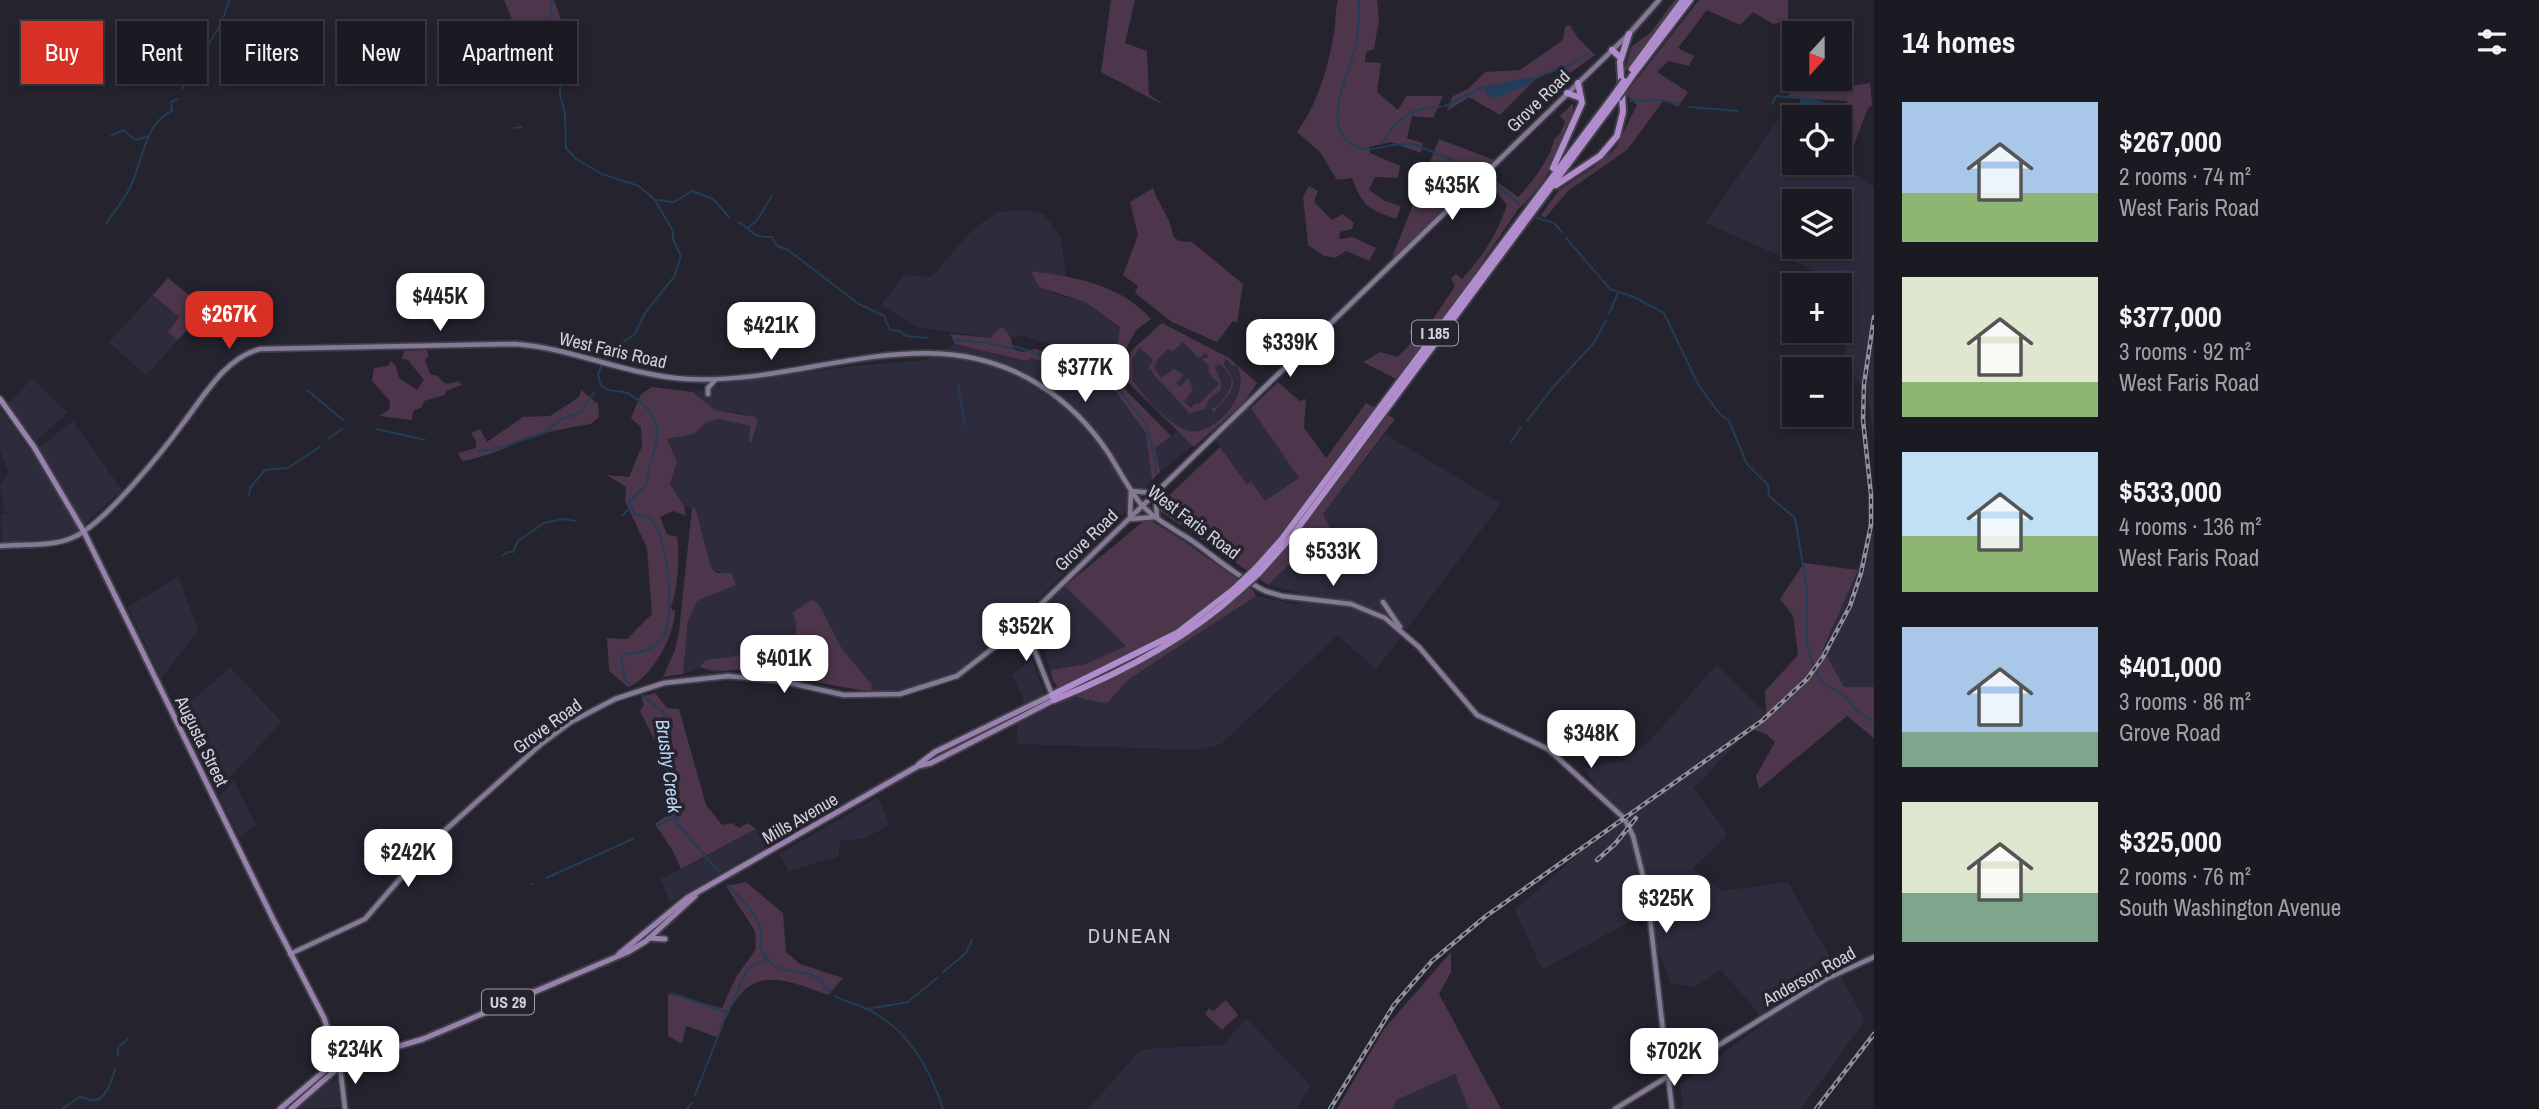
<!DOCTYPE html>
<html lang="en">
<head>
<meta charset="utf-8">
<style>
	:root { --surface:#1b1a22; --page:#28272f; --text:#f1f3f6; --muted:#a0a1a5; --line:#393840; --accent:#d93025 }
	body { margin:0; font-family:"Archivo Narrow",sans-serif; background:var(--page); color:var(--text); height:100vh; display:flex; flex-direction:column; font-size:26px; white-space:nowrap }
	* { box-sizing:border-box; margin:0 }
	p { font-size:23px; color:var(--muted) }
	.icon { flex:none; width:38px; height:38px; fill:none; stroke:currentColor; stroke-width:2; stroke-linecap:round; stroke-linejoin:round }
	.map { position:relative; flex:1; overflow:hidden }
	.sheet { display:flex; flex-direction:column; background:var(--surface); width:665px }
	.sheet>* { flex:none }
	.hud { position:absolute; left:21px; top:21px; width:665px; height:63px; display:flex; gap:14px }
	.needle { width:46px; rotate:201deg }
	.fabs { position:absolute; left:1782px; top:21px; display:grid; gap:14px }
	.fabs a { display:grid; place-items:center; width:70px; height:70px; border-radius:0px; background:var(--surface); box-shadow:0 4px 10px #0003,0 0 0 2px var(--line); font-size:35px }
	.price { position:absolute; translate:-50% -60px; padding:0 16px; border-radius:14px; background:#fff; color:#222; font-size:23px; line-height:46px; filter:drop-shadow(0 2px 4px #0008) }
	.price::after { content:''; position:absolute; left:50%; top:42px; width:21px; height:16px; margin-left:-10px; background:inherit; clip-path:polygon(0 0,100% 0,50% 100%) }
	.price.selected { background:var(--accent); color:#fff }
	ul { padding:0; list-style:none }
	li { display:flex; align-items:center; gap:21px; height:175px; padding:0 28px }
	li span { display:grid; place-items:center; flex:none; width:196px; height:140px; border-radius:0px; color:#555 }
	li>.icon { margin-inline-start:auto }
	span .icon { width:84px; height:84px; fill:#fffc; stroke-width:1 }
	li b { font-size:30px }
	h2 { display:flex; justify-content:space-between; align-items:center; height:84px; padding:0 28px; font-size:30px }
	.tag { padding:0 24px; border-radius:0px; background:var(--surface); box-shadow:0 4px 10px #0003,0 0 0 2px var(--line); font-size:24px; line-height:63px }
	.tag.selected { background:var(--accent); color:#fff }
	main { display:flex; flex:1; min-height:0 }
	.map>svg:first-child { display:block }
</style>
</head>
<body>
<main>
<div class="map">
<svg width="1874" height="1109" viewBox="0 0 1874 1109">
	<rect width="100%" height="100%" fill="#24232e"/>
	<!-- built -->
	<g fill="#2d2b3c" fill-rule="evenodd">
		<path d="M1778,120L1794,131V163H1839L1874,187V438L1866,390L1851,374L1845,353L1854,288L1705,223ZM1794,201H1839V247H1794Z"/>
		<polygon points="1024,210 1044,214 1061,238 1066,276 1031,271 1052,293 1085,302 1120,327 1117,347 1110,366 1025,336 1011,338 1004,328 1000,328 990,338 919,328 881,305 904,275 931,277 974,228 998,212"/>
		<polygon points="168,278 206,309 146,376 109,342"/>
		<polygon points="1162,323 1229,358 1257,383 1245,402 1251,408 1300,478 1265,501 1252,482 1247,484 1210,432 1160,472 1155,448 1177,431 1119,373 1133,349"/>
		<polygon points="955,344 1025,361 1031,358 1067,373 1080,372 1116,392 1146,433 1152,480 1131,507 1018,619 968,666 947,677 912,690 871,691 746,670 712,672 700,667 683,674 688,621 697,601 725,575 711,568 696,510 684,506 670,484 677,462 667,439 694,434 707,422 719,419 751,426 749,441 751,444 758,420 740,413 715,410 693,392 726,383 854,366 927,360"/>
		<polygon points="32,378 68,413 36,441 8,404"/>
		<polygon points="0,409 32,453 73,421 122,490 74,534 52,539 2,543 1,514 7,513 4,512 0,485 8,473 0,451"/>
		<polygon points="1385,434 1501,504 1376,670 1338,635 1221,744 1197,750 1016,744 1018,724 1073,697 1107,703 1129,679 1256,596 1299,605 1298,593 1268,585 1296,558 1343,552 1323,514"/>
		<polygon points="1874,528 1874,687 1844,687 1823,649"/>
		<polygon points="179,576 198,631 161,678 128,607"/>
		<polygon points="1065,586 1122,639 1127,646 1086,664 1051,670 1032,620"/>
		<polygon points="1032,660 1044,694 1025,703 1012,675"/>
		<polygon points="1717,664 1766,713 1694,788 1728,835 1693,868 1722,891 1788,882 1865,1020 1801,1109 1683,1109 1680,1084 1766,1022 1721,970 1695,987 1671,984 1644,914 1542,970 1515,910 1617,820 1585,769 1623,760 1648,743"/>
		<polygon points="230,667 282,722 216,792 178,713"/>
		<polygon points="234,781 256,824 240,838 219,796"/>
		<polygon points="878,797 890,825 863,839 840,841 838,857 789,871 779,854"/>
		<polygon points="756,829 765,847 670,902 660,879 689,866"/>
		<polygon points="1246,1018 1311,1086 1296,1109 1088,1109 1141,1049 1223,1045"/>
		<polygon points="1456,1074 1469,1109 1393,1109 1395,1100"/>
		<polygon points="333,1079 337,1080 340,1107 296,1109"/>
	</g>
	<!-- green -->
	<g fill="#4d364b" fill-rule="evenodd">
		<polygon points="504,0 554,0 561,19 565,59 529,59"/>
		<polygon points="1111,0 1135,0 1125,43 1147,51 1149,94 1165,106 1101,72"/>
		<path d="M1338,0H1377L1379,19L1374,49L1366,52L1365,62L1381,63L1377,92L1398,110L1406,96H1443L1433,118L1412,116L1407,138L1423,143L1421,153L1391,142L1369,147L1370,153L1400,166L1398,178L1375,177L1369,190L1385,201L1401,206L1396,219C1368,209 1363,207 1352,178L1337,180L1320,152L1297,132C1318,103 1328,68 1334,33C1336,22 1335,11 1338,0Z"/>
		<polygon points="1675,0 1680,0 1624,73 1631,47 1651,32"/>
		<polygon points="1699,0 1788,0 1788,21 1773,24 1753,12 1740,25 1707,10 1678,48 1694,56 1689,66 1668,61 1657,72 1688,92 1678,107 1664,100 1627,150 1568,191 1545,218 1541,215 1559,190 1594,167 1615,149 1637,105 1625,94"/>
		<polygon points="1570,25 1578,38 1595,55 1566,76 1556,69 1536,79 1500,115 1469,97 1447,111 1453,96 1468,89 1485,72 1520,70 1563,40 1565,27"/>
		<polygon points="1791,75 1794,75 1794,79 1816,79 1832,89 1870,83 1872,105 1868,108 1853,147 1839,150 1847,123 1847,101 1788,98"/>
		<path d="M1573,103C1575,132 1542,192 1519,208L1455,302L1396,379L1363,362L1380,352L1398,357L1413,341L1409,331L1412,329L1422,336L1455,286L1451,278L1456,274L1462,279C1483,256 1497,234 1507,205L1491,185L1496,181L1518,197C1531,184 1552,156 1554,139L1560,134L1565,122L1560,116Z"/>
		<polygon points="1439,139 1494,160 1396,256 1393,255 1395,250"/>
		<polygon points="1309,186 1318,191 1314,202 1332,220 1343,214 1354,223 1352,229 1340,232 1339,239 1353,237 1376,248 1369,261 1346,251 1335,258 1324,256 1308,245 1303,196"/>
		<path d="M1153,188C1158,204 1172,220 1173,236L1179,241L1192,242L1243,284L1237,323L1233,321L1217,342L1172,322L1135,293L1138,286L1123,275L1138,235L1130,202Z"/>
		<path d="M1031,271C1075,277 1120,284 1151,319L1136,330L1118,364L1110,366L1117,347L1120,327L1085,302L1039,287Z"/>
		<polygon points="168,278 206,309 178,340 168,332 179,317 153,295"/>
		<path d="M1162,323L1229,358L1257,383L1244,402L1194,447L1119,373L1133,349ZM1183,342L1198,358L1203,356L1204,352L1209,357L1202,359L1209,366L1208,372L1219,384L1198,405L1196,403L1191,408L1184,402L1193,390L1188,378L1180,387L1176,383L1184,375L1174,369L1161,378L1154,367L1158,359L1168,349L1173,351ZM1139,347L1153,360L1148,369H1151L1153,374L1188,411L1187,414L1205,409C1213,384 1231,402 1215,368L1219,364C1240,378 1232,391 1215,408H1211L1214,413C1222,397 1246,390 1224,365L1225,358L1233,366L1236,365C1254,393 1215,436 1189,431C1173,429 1142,395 1133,381L1132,360Z"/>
		<polygon points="1000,328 1004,328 1011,338 1013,349 1023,352 1035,349 1109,373 1171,436 1155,448 1160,472 1152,480 1146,433 1116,392 1080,372 1067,373 1032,358 1026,361 955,344 950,334 990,338"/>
		<path d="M426,350L429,356L425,360L430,374L438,376C444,385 447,385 458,381L462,385L446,391L445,395L424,401L422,407L413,411L412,420L379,416L389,410L390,401L372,381L374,368L388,366L391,361L396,366L399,378L417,390L424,380L408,360L402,359L404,351Z"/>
		<polygon points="1278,382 1300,401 1306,399 1304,428 1326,458 1366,403 1395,419 1323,514 1343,552 1345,562 1315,564 1311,558 1296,558 1268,585 1160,511 1161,503 1220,447 1247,484 1251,481 1265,501 1299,478 1251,408"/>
		<path d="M652,387L693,392L715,410L755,417L758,420L751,444L749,441L750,426L719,419L707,422L694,434L667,439L677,462L670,484L684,506L686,516L673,511L660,517L667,534L677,537C680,556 678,589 671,607L672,610H675C675,635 652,678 628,687L609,671L607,638L627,639L652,614L647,548L625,501L626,487L607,475L629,477L642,446L641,427L631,418L641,394Z"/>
		<path d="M581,390L598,404L599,417L591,424C583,425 529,435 525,438C503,450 487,456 462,461L458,453L476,448V440L471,433L480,429L487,442L523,417L550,416L579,397Z"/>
		<polygon points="692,507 696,510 711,568 717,573 731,573 736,585 697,601 688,621 683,674 663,677 675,650 679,632"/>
		<path d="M1145,520L1152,521L1182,540L1253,590L1256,596L1129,679L1107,703C1087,700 1051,696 1051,670L1086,664L1126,646L1065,586Z"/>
		<polygon points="1804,563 1858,570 1823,649 1844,687 1874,687 1874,738 1847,716 1759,789 1756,776 1775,742 1766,734 1751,729 1766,713 1765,691 1798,655 1793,616 1780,599"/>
		<path d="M811,600L818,603L842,649L872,685L871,691C830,687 789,673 748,670C731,669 716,673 700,667L706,660L736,656L755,647L788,663C791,648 802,626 792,613Z"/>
		<polygon points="655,693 667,708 679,709 706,805 722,825 732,823 739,828 748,823 756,829 681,869 673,851 655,824 676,809 661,753 640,711 644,705 641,697"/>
		<path d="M746,882L783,913L786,952L800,964L843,978L828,995C764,970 745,970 717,1037L686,1026L682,1044L668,1036V994L722,1008L736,977L756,949L755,931L726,886Z"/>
		<polygon points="1451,952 1451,972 1439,994 1501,1109 1469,1109 1455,1074 1396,1100 1393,1109 1337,1109 1384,1029"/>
		<polygon points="1226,1000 1238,1015 1222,1030 1205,1014 1209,1008 1213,1011"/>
	</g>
	<!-- water -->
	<g fill="#223d57">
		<polygon points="1529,77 1533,81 1530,84 1496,98 1487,95 1483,87"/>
		<polygon points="1805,97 1840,106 1850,123 1845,131 1839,130 1839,117 1800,117 1800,98"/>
	</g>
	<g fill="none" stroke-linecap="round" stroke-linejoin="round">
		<!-- stream -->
		<g stroke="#223d57" stroke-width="2">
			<polyline points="552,0 548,36 561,65 560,95 565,113 566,148 576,159 602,174 639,186 655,200 673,231 673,239 681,256 674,277 645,313 635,334 607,353 604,360"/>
			<path d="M1359,0C1359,15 1359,30 1356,44C1351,72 1312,138 1365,149C1378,151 1396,141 1414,144L1478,171"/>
			<polyline points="1532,79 1574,63 1588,53"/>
			<polyline points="182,89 222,22 229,0"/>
			<polyline points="1630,101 1663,100 1680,105"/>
			<polyline points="1772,104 1776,96 1800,98"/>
			<polyline points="1445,106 1483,87"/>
			<polyline points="1689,107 1738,111"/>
			<polyline points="514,128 522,127"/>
			<polyline points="111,136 123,130 136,140 149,136"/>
			<path d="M1381,144C1396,119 1411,107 1441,107"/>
			<polyline points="1491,180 1519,204"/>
			<polyline points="657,200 674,202 692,191 713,199 729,217"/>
			<polyline points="1537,218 1554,223 1562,232"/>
			<path d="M738,222C756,231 748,237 772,237L777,246L788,250L859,304L884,316L890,330L900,331L906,336L927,338"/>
			<path d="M106,224C113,213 120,205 127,193C143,168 142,124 172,111L171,102L177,99"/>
			<polyline points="748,228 757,220 772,196"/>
			<polyline points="1566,238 1610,289 1634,297 1664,313 1699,386 1719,413 1729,421 1747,464 1768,485 1769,496 1795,518 1807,589 1807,644 1815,671 1823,683 1846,697 1857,711 1874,722"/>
			<polyline points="1609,314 1618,293"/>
			<path d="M955,340C974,342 992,341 1010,349L1012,346L1017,347L1097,373L1115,385L1146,424L1155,458L1156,475"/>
			<path d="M602,365L598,374C599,378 599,382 601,385C607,393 618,390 627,393C640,399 656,415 657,430C658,450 647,465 647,484L629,501L634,514C639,516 645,515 650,518C668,532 675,616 664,635C656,648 641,655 627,653L621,657L625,679L630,685"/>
			<polyline points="958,385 965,425"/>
			<polyline points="307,390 343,420"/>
			<polyline points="1527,421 1553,387 1593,344 1606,321"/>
			<polyline points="376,429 425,440"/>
			<polyline points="328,439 342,429"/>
			<polyline points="1511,442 1521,427"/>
			<polyline points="478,451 496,449 544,433 560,420 581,412 594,392"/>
			<polyline points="249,496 250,488 265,470 288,468 320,447"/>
			<polyline points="622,516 630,508"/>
			<polyline points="502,556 507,552 513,552 518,541 544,523 562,519 576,521"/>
			<path d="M642,695L663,712C668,729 666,745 668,762C670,781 679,802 676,822L719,872"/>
			<polyline points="657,826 677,816"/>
			<polyline points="546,878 633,839"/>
			<polyline points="532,884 533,884"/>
			<path d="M728,885C746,906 766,918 760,947C776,978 788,966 814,976C820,979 825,987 830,992"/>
			<polyline points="942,973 966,953 972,940"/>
			<polyline points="671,993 726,1012"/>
			<path d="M835,996C843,1001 850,1002 860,1006C905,1024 929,1065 943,1109"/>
			<polyline points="867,1009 908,1002 937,978"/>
			<polyline points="726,1017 747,970 764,959"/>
			<polyline points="118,1056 118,1047 128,1039"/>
			<polyline points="695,1095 724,1021"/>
			<path d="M62,1109L79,1097C83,1097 87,1099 91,1100C106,1103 112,1079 115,1069"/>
			<polyline points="687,1109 692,1103"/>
		</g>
		<!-- secondary casing -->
		<g stroke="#414049" stroke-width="8">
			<g id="secondary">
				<polyline points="708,394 708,388 715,380"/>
				<polyline points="1155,493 1157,516"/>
				<polyline points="1130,515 1131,491 1154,493"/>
				<polyline points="1130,519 1156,517"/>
				<path d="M0,546C23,544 53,547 74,537C104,524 163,451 184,422C204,396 225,358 260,349L515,344C573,348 626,375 686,379C808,386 926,314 1038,384C1067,402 1090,425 1109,454C1119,470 1128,488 1140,503C1154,519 1174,529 1191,540C1215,557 1239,578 1265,591L1282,596L1351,604L1385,618L1419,647L1477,715L1548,749L1624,818L1633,836L1647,892L1672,1109"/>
				<polyline points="1383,602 1400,627"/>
				<polyline points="1023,621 1052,695"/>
				<polyline points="290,954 365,919 432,842 540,745 571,722 615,699 664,683 728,676 781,681 844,695 900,694 957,676 1006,638 1629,34 1659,0"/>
				<polyline points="340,1066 345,1109"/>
				<polyline points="1615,1109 1826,979 1874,957"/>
			</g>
		</g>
		<!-- primary casing -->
		<g stroke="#414049" stroke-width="9">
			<g id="primary">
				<polyline points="0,399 34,447 84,532 273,919 324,1018 340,1066"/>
				<polyline points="919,764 935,752 1052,695"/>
				<polyline points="649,938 665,939"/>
				<polyline points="619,954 687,898 918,766 931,763 1054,700"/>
				<polyline points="280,1109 329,1067 423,1039 628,952 646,941 695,896"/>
				<polyline points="291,1109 340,1066"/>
			</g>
		</g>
		<!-- motorway casing -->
		<g stroke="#414049" stroke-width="10">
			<g id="motorway">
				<polyline points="1612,50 1621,58"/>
				<polyline points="1632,69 1683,0"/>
				<polyline points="1632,76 1690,0"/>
				<polyline points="1567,93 1581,98"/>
				<polyline points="1553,168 1582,103 1578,83"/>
				<polyline points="1556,185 1600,156 1617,136 1623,112 1620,62 1629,34"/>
				<polyline points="1255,569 1281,540 1614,95"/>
				<polyline points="1259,573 1292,536 1617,98"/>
				<polyline points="1052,695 1177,633 1235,588"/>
				<path d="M1054,700C1119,674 1187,639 1239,591"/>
			</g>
		</g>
		<!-- secondary -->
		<use href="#secondary" stroke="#857995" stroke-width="4.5"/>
		<!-- primary -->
		<use href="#primary" stroke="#9881ad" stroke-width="5"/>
		<!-- motorway -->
		<use href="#motorway" stroke="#b18ccc" stroke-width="6"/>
		<!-- rail casing -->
		<g stroke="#93929b" stroke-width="4.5">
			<g id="rail">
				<polyline points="1597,860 1615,844 1636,818"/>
				<polyline points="1330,1109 1394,1005 1432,961 1486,916 1763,720 1807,679 1823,657 1850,606 1861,573 1871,525 1871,495 1863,420 1864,384 1874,317"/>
				<polyline points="1816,1109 1874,1034"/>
			</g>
		</g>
		<!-- rail -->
		<use href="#rail" stroke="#24232e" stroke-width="2" stroke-dasharray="5" stroke-linecap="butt"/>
		<!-- motorway-bridge casing -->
		<g stroke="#414049" stroke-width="10" stroke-linecap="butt">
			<g id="motorway-bridge">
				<polyline points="1614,95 1624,81"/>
				<polyline points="1617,98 1632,76"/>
				<polyline points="1235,588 1255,569"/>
				<polyline points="1239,591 1259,573"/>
			</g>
		</g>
		<!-- motorway-bridge -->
		<use href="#motorway-bridge" stroke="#b18ccc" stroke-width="6"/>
	</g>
	<g text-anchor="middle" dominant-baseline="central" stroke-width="7" stroke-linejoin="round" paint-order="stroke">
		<!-- shield labels -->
		<g fill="#24232e" stroke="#9f9ea7" stroke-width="2">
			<rect x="1412" y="320.5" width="46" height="25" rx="5"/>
			<rect x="482" y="989.5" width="52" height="25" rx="5"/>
		</g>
		<g font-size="16" font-weight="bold" fill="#d4d3db">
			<text x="1435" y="333">I 185</text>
			<text x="508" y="1002">US 29</text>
		</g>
		<!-- street labels -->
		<g font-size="18" fill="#d4d3db" stroke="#24232e">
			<text transform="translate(1538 101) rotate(-44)">Grove Road</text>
			<text transform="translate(613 350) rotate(13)">West Faris Road</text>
			<text transform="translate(1194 522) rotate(37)">West Faris Road</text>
			<text transform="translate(1086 540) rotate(-44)">Grove Road</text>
			<text transform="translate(547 726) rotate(-36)">Grove Road</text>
			<text transform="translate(202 741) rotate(64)">Augusta Street</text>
			<text transform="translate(800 818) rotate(-30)">Mills Avenue</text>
			<text transform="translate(1809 976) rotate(-29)">Anderson Road</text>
		</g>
		<!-- water labels -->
		<g font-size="19" font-style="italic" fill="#bbd8f6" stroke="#24232e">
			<text transform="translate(669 766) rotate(82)">Brushy Creek</text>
		</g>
		<!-- quarter labels -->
		<g font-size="21" letter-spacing="2" fill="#cac9d8" stroke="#24232e">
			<text x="1130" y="935">DUNEAN</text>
		</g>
	</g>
</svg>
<div class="fabs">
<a><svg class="needle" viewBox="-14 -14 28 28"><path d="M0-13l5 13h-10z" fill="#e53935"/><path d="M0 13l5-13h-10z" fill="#a0a1a5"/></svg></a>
<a><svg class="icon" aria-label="locate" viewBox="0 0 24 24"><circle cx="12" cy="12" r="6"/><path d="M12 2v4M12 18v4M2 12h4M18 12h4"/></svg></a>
<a><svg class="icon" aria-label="layers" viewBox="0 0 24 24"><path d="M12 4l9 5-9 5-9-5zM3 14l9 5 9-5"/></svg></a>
<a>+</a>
<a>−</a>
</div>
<b class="price" style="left:1452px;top:222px">$435K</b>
<b class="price" style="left:440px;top:333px">$445K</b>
<b class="price selected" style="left:229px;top:351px">$267K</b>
<b class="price" style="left:771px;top:362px">$421K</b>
<b class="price" style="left:1290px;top:379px">$339K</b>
<b class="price" style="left:1085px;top:404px">$377K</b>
<b class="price" style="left:1333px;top:588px">$533K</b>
<b class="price" style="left:1026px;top:663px">$352K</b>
<b class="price" style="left:784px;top:695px">$401K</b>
<b class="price" style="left:1591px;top:770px">$348K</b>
<b class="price" style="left:408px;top:889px">$242K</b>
<b class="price" style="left:1666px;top:935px">$325K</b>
<b class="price" style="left:355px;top:1086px">$234K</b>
<b class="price" style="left:1674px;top:1088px">$702K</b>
<div class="hud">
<a class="tag selected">Buy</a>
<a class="tag">Rent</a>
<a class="tag">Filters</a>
<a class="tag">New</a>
<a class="tag">Apartment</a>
</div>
</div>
<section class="sheet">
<h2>14 homes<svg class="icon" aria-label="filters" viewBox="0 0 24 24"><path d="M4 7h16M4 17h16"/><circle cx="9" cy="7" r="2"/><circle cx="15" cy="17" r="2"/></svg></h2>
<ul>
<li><span style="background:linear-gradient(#a9c7e8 65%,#8fb573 0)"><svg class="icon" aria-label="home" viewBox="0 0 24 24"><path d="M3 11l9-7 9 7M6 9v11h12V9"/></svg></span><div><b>$267,000</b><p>2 rooms · 74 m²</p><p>West Faris Road</p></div></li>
<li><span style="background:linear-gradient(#dfe7d0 75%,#8fb573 0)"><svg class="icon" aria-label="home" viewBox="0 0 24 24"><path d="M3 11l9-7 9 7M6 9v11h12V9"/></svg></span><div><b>$377,000</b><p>3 rooms · 92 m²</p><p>West Faris Road</p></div></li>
<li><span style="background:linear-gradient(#bfe0f5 60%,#8fb573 0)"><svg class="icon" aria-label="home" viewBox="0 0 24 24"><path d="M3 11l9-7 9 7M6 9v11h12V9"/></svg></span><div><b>$533,000</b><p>4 rooms · 136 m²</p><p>West Faris Road</p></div></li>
<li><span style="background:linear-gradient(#a9c7e8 75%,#7fa58c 0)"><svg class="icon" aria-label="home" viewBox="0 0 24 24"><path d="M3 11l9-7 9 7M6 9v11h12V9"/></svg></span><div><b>$401,000</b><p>3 rooms · 86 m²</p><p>Grove Road</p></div></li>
<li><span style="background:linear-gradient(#dfe7d0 65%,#7fa58c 0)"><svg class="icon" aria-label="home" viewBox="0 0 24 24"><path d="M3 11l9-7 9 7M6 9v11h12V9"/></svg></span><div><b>$325,000</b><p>2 rooms · 76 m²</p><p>South Washington Avenue</p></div></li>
</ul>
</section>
</main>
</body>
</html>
